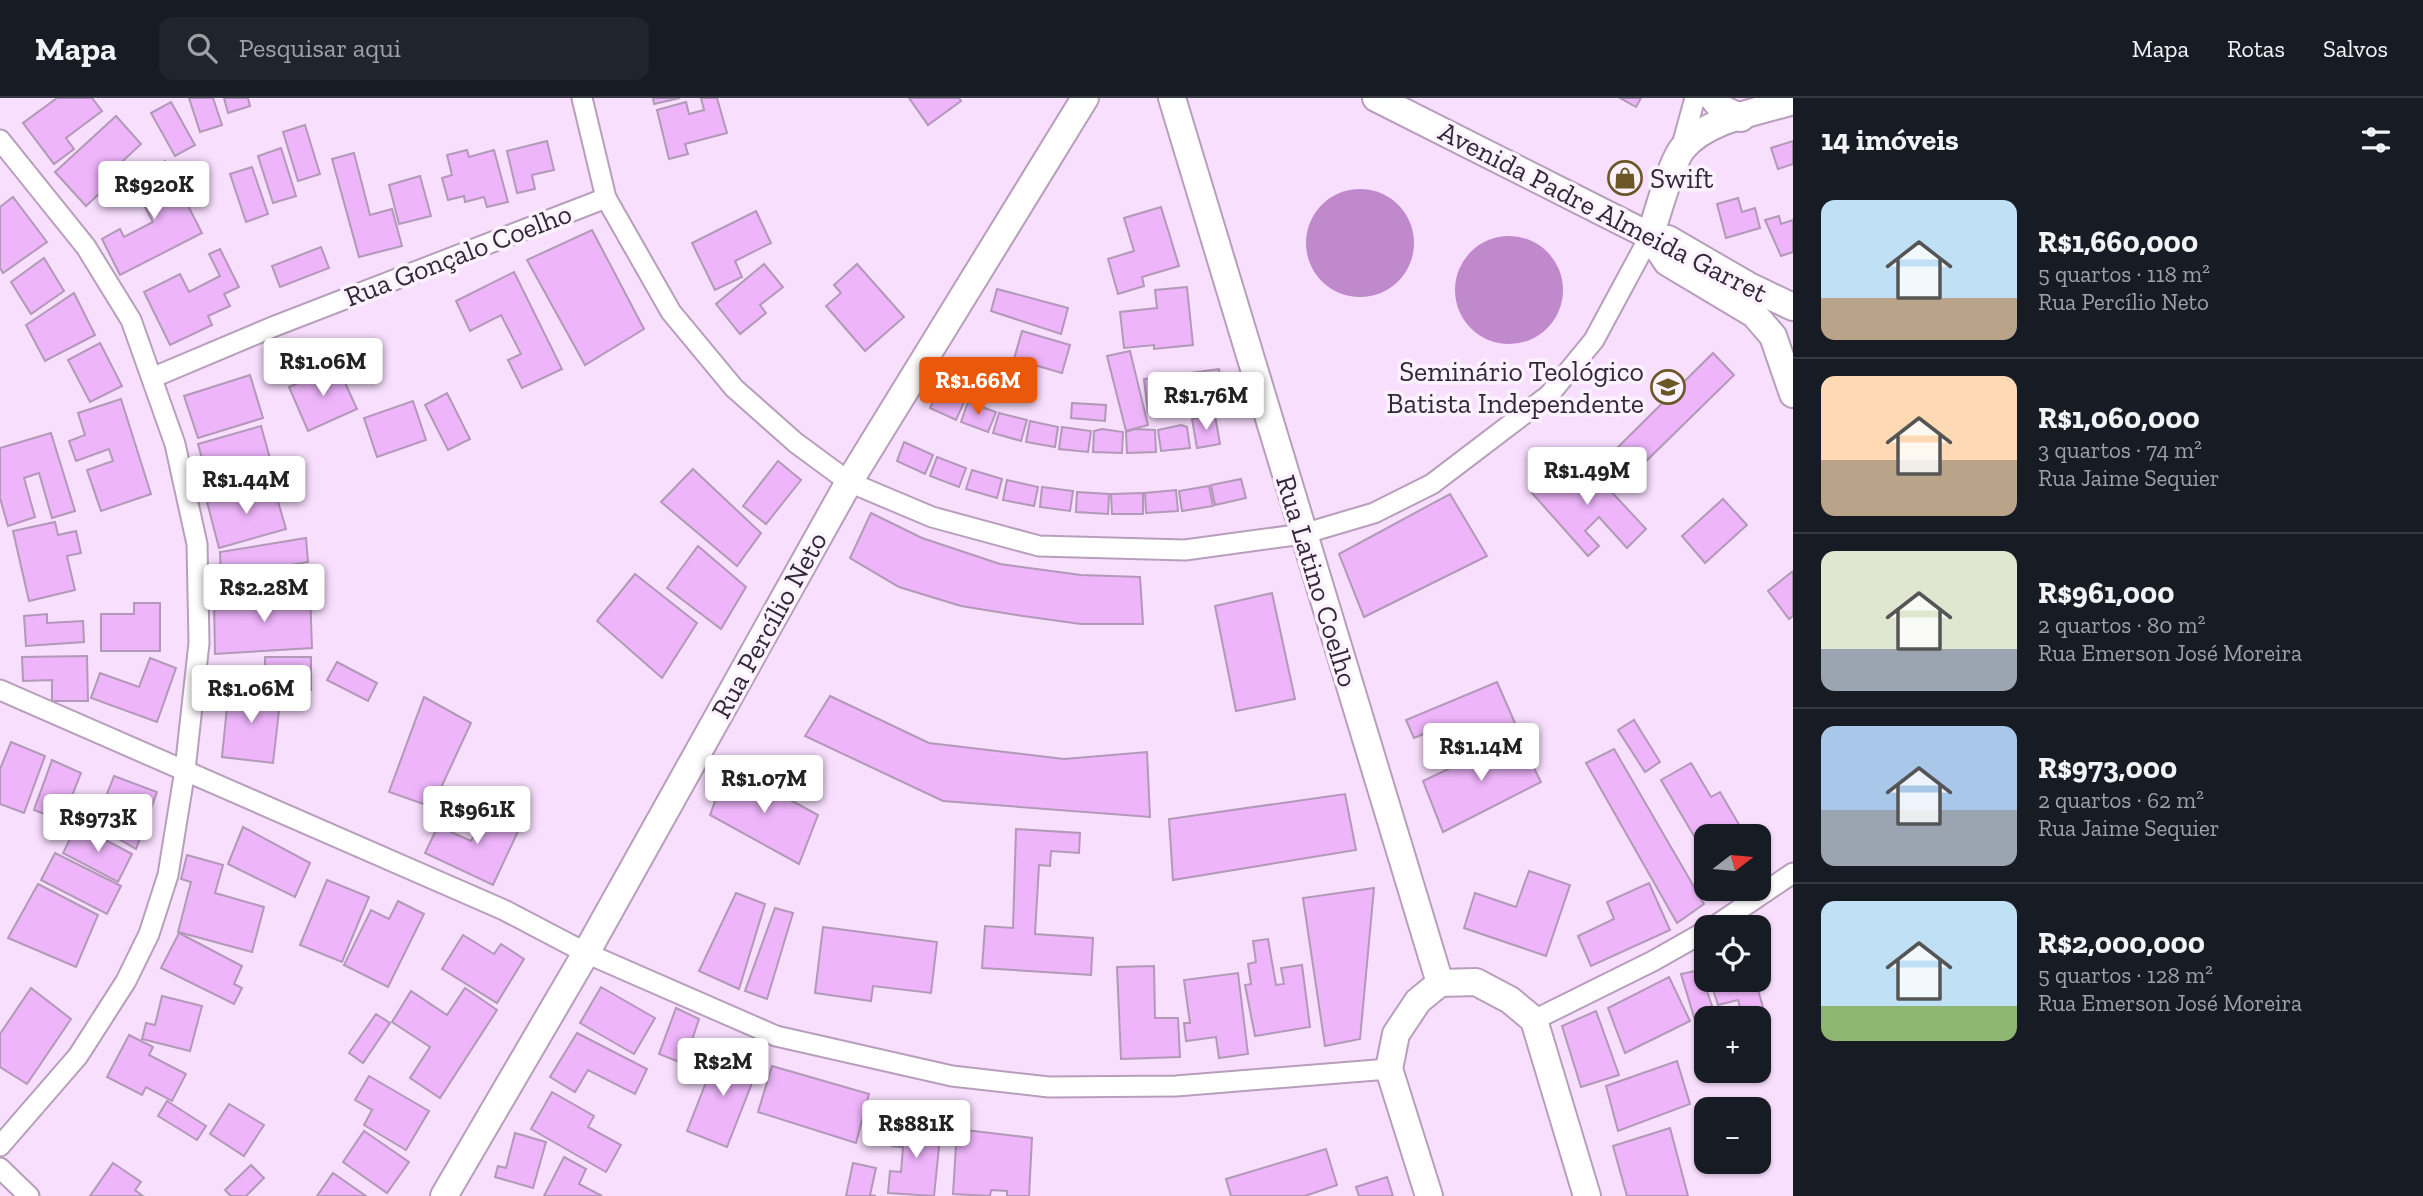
<!DOCTYPE html>
<html lang="pt">
<head>
<meta charset="utf-8">
<style>
	:root { --surface:#171b24; --page:#20242c; --text:#f1f3f6; --muted:#9ea1a6; --line:#363941; --accent:#ea580c }
	body { margin:0; font-family:"Zilla Slab",serif; background:var(--page); color:var(--text); height:100vh; display:flex; flex-direction:column; font-size:26px; white-space:nowrap }
	* { box-sizing:border-box; margin:0 }
	p { font-size:23px; color:var(--muted) }
	.icon { flex:none; width:38px; height:38px; fill:none; stroke:currentColor; stroke-width:2; stroke-linecap:round; stroke-linejoin:round }
	.map { position:relative; flex:1; overflow:hidden }
	.side { display:flex; flex-direction:column; background:var(--surface); width:630px }
	.side>* { flex:none }
	.needle { width:46px; rotate:74deg }
	.buttons { position:absolute; left:1694px; top:726px; display:grid; gap:14px }
	.buttons a { display:grid; place-items:center; width:77px; height:77px; border-radius:14px; background:var(--surface); box-shadow:0 2px 5px #0004; font-size:35px }
	.price { position:absolute; translate:-50% -60px; padding:0 16px; border-radius:7px; background:#fff; color:#222; font-size:23px; line-height:46px; filter:drop-shadow(0 2px 4px #0008) }
	.price::after { content:''; position:absolute; left:50%; top:42px; width:21px; height:16px; margin-left:-10px; background:inherit; clip-path:polygon(0 0,100% 0,50% 100%) }
	.price.on { background:var(--accent); color:#fff }
	ul { padding:0; list-style:none }
	li { display:flex; align-items:center; gap:21px; height:175px; padding:0 28px }
	li+li { border-top:2px solid var(--line) }
	li span { display:grid; place-items:center; flex:none; width:196px; height:140px; border-radius:14px; color:#555 }
	li>.icon { margin-inline-start:auto }
	span .icon { width:84px; height:84px; fill:#fffc; stroke-width:1 }
	li b { font-size:30px }
	h2 { display:flex; justify-content:space-between; align-items:center; height:84px; padding:0 28px; font-size:30px }
	header { display:flex; align-items:center; gap:42px; box-sizing:border-box; height:98px; padding:0 35px; background:var(--surface); border-bottom:2px solid var(--line) }
	header strong { font-size:33px }
	nav { display:flex; gap:38px; margin-inline-start:auto; font-size:24px }
	.search { width:490px; height:63px; background:var(--page); display:flex; align-items:center; gap:18px; box-sizing:border-box; padding:0 24px; border-radius:14px; color:var(--muted); font-size:26px }
	main { display:flex; flex:1; min-height:0 }
	.map>svg:first-child { display:block }
</style>
</head>
<body>
<header>
<strong>Mapa</strong>
<div class="search"><svg class="icon" aria-label="search" viewBox="0 0 24 24"><circle cx="10" cy="10" r="6"/><path d="M15 15l6 6"/></svg>Pesquisar aqui</div>
<nav><a>Mapa</a><a>Rotas</a><a>Salvos</a></nav>
</header>
<main>
<div class="map">
<svg width="1793" height="1098" viewBox="0 0 1793 1098">
	<rect width="100%" height="100%" fill="#f8dffe"/>
	<!-- water -->
	<g fill="#c089cc">
		<circle cx="1360" cy="145" r="54"/>
		<circle cx="1509" cy="192" r="54"/>
	</g>
	<!-- building -->
	<g fill="#eeb5fb" stroke="#b199b7" stroke-width="2">
		<polygon points="57,0 92,0 102,13 66,40 74,51 54,66 23,25"/>
		<polygon points="189,0 213,0 222,27 200,34"/>
		<polygon points="224,0 248,0 250,8 228,15"/>
		<polygon points="653,0 680,0 654,6"/>
		<polygon points="701,0 717,0 727,35 685,46 688,56 669,61 657,12 686,4 689,16 704,12"/>
		<polygon points="909,0 959,0 961,3 928,27"/>
		<polygon points="1620,0 1641,0 1636,9"/>
		<polygon points="171,4 195,47 175,58 151,15"/>
		<polygon points="116,18 141,46 110,75 115,81 86,108 55,74"/>
		<polygon points="305,27 320,76 298,83 283,34"/>
		<polygon points="547,43 554,72 532,77 535,91 517,95 507,53"/>
		<polygon points="1793,43 1793,66 1778,71 1771,50"/>
		<polygon points="281,50 296,98 273,105 258,58"/>
		<polygon points="467,52 469,59 494,52 508,104 487,109 484,99 465,104 464,98 448,102 442,80 452,77 447,57"/>
		<polygon points="354,55 370,117 392,111 402,148 359,159 332,61"/>
		<polygon points="165,63 202,135 120,177 102,141 120,131 124,139 153,124 130,81"/>
		<polygon points="252,69 268,116 246,124 230,76"/>
		<polygon points="420,78 431,118 399,126 389,87"/>
		<polygon points="13,99 47,144 3,175 0,170 0,109"/>
		<polygon points="1738,100 1742,114 1755,110 1760,130 1726,140 1717,106"/>
		<polygon points="1161,109 1179,168 1142,179 1144,188 1118,196 1108,161 1134,153 1124,120"/>
		<polygon points="756,113 771,145 735,163 742,179 715,192 692,145"/>
		<polygon points="1779,118 1781,126 1793,122 1793,154 1781,158 1765,122"/>
		<polygon points="592,132 644,231 585,267 527,162"/>
		<polygon points="321,149 329,170 280,189 272,168"/>
		<polygon points="220,151 239,189 224,196 230,208 208,218 212,227 170,247 144,194 180,176 189,194 220,178 209,156"/>
		<polygon points="44,160 64,193 31,216 11,184"/>
		<polygon points="764,166 783,189 760,207 766,215 740,236 716,206"/>
		<polygon points="857,166 904,219 865,253 826,208 841,195 834,187"/>
		<polygon points="514,174 562,271 522,290 508,262 521,256 501,217 470,233 456,203"/>
		<polygon points="1187,189 1193,247 1154,251 1154,247 1124,250 1120,214 1157,210 1155,192"/>
		<polygon points="997,191 1068,210 1061,236 991,213"/>
		<polygon points="74,195 95,237 45,263 26,227"/>
		<polygon points="1022,233 1070,247 1062,275 1014,261"/>
		<polygon points="100,245 122,288 90,304 68,262"/>
		<polygon points="1130,253 1148,327 1126,333 1107,258"/>
		<polygon points="1713,255 1734,277 1633,376 1612,355"/>
		<polygon points="337,267 357,311 308,333 289,289"/>
		<polygon points="1219,271 1224,309 1178,315 1176,298 1164,300 1166,313 1148,315 1144,281"/>
		<polygon points="250,277 263,320 198,340 184,298"/>
		<polygon points="939,290 965,302 956,322 930,310"/>
		<polygon points="447,295 470,341 448,352 425,307"/>
		<polygon points="121,301 151,396 101,413 87,372 113,363 109,351 76,363 69,343 85,337 78,315"/>
		<polygon points="413,303 426,342 377,359 364,320"/>
		<polygon points="968,304 996,314 988,334 961,324"/>
		<polygon points="1072,305 1106,307 1105,323 1071,320"/>
		<polygon points="999,315 1027,322 1021,343 993,335"/>
		<polygon points="1215,317 1220,346 1197,350 1192,321"/>
		<polygon points="1030,323 1058,329 1055,349 1026,344"/>
		<polygon points="1181,327 1187,329 1190,350 1161,353 1158,332"/>
		<polygon points="261,328 273,371 230,382 228,374 207,379 198,346"/>
		<polygon points="1062,329 1091,333 1088,354 1059,351"/>
		<polygon points="1102,331 1123,334 1122,355 1093,354 1094,333"/>
		<polygon points="1134,331 1155,332 1156,354 1127,355 1126,334"/>
		<polygon points="51,335 75,413 52,420 39,375 24,380 35,419 8,428 0,400 0,350"/>
		<polygon points="904,344 933,357 925,376 897,363"/>
		<polygon points="937,359 966,370 959,389 930,378"/>
		<polygon points="1581,361 1646,431 1627,450 1599,419 1585,433 1599,448 1588,458 1532,395 1544,383 1551,392 1561,383 1552,373 1561,365 1568,373"/>
		<polygon points="778,363 801,382 766,426 743,408"/>
		<polygon points="693,371 761,435 737,468 661,404"/>
		<polygon points="972,372 1002,381 997,400 966,391"/>
		<polygon points="1241,381 1246,400 1215,407 1211,387"/>
		<polygon points="1007,382 1038,389 1034,408 1003,402"/>
		<polygon points="273,386 286,431 219,450 207,404"/>
		<polygon points="1209,388 1213,408 1182,413 1179,393"/>
		<polygon points="1042,389 1073,393 1070,413 1040,409"/>
		<polygon points="1176,392 1178,413 1146,415 1145,395"/>
		<polygon points="1077,394 1109,396 1108,416 1076,414"/>
		<polygon points="1143,395 1143,416 1112,416 1111,396"/>
		<polygon points="1450,396 1487,458 1364,519 1339,456"/>
		<polygon points="1723,401 1747,427 1705,465 1682,438"/>
		<polygon points="871,415 922,440 1000,466 1081,477 1140,479 1143,526 1081,526 1023,518 961,508 899,489 850,460"/>
		<polygon points="55,424 58,437 76,433 81,455 67,458 75,492 29,503 13,433"/>
		<polygon points="306,440 308,464 221,479 220,454"/>
		<polygon points="698,448 746,489 721,531 667,490"/>
		<polygon points="1793,473 1793,518 1789,521 1768,493"/>
		<polygon points="635,476 697,525 662,580 597,523"/>
		<polygon points="310,493 312,550 215,556 214,504"/>
		<polygon points="1272,495 1295,601 1236,613 1215,508"/>
		<polygon points="134,505 160,505 160,553 101,553 101,516 134,516"/>
		<polygon points="47,516 47,525 83,523 84,544 26,548 24,518"/>
		<polygon points="87,558 88,603 52,603 52,582 23,583 22,559"/>
		<rect x="265" y="559" width="46" height="33"/>
		<polygon points="150,560 176,570 157,624 91,600 100,575 139,589"/>
		<polygon points="337,564 377,585 368,603 327,582"/>
		<polygon points="1497,584 1515,625 1446,655 1436,631 1414,640 1406,622"/>
		<polygon points="229,589 281,595 273,665 222,659"/>
		<polygon points="830,598 929,645 1064,661 1147,654 1150,719 943,703 805,638"/>
		<polygon points="424,599 471,625 432,709 389,694"/>
		<polygon points="1634,622 1660,664 1645,674 1618,632"/>
		<polygon points="1518,638 1541,684 1443,734 1423,683"/>
		<polygon points="11,644 45,658 24,715 0,706 0,671"/>
		<polygon points="1614,651 1704,806 1677,825 1586,665"/>
		<polygon points="52,662 81,675 62,723 34,712"/>
		<polygon points="1691,665 1711,699 1720,694 1741,730 1727,738 1706,738 1706,751 1703,753 1661,682"/>
		<polygon points="728,668 818,717 799,766 710,717"/>
		<polygon points="114,678 157,694 136,751 95,727"/>
		<polygon points="1345,696 1356,752 1173,782 1169,721"/>
		<polygon points="489,706 512,718 509,724 520,729 493,787 425,755 438,728 471,743"/>
		<polygon points="77,727 132,756 118,784 63,755"/>
		<polygon points="243,729 310,765 295,799 228,766"/>
		<polygon points="1016,731 1080,735 1079,755 1051,753 1050,768 1039,767 1035,836 1093,840 1091,877 982,870 985,828 1013,830"/>
		<polygon points="55,755 121,788 107,816 41,782"/>
		<polygon points="187,757 223,767 215,795 264,809 252,854 178,834 191,784 181,781"/>
		<polygon points="1529,773 1570,787 1546,858 1464,830 1475,795 1516,809"/>
		<polygon points="327,782 369,799 342,864 300,847"/>
		<polygon points="1649,785 1670,832 1591,868 1578,838 1614,821 1607,804"/>
		<polygon points="38,786 98,817 76,869 8,840"/>
		<polygon points="1374,790 1360,941 1325,948 1303,800"/>
		<polygon points="736,795 765,806 739,891 699,873"/>
		<polygon points="398,803 424,816 388,889 344,867 371,812 389,821"/>
		<polygon points="775,810 793,815 767,901 745,893"/>
		<polygon points="823,829 937,844 931,895 873,888 871,903 815,895"/>
		<polygon points="179,835 242,868 234,886 242,890 234,906 161,870"/>
		<polygon points="463,837 494,856 501,846 524,861 497,905 442,871"/>
		<polygon points="1268,841 1276,887 1284,886 1281,870 1302,867 1310,929 1255,938 1245,887 1251,886 1248,866 1256,864 1253,843"/>
		<polygon points="1759,855 1766,877 1759,879"/>
		<polygon points="1154,868 1155,920 1178,920 1180,959 1121,961 1117,869"/>
		<polygon points="1700,872 1716,920 1706,920 1706,948 1703,949 1681,876"/>
		<polygon points="1238,875 1248,956 1219,960 1216,939 1186,943 1184,925 1190,925 1184,882"/>
		<polygon points="1669,879 1690,923 1625,955 1608,910"/>
		<polygon points="1710,882 1755,882 1766,919 1743,920 1738,902 1718,907"/>
		<polygon points="601,889 655,920 634,956 580,925"/>
		<polygon points="31,890 71,921 27,986 0,969 0,936"/>
		<polygon points="465,890 497,912 440,1000 410,980 430,949 392,924 411,893 447,917"/>
		<polygon points="162,898 202,908 190,953 142,941 146,925 155,927"/>
		<polygon points="676,910 699,921 684,966 659,956"/>
		<polygon points="1596,913 1619,977 1581,989 1562,928"/>
		<polygon points="376,916 390,925 363,965 349,955"/>
		<polygon points="577,935 647,971 635,996 588,972 575,994 550,979"/>
		<polygon points="129,937 153,949 149,957 186,976 172,1003 146,989 142,997 107,979"/>
		<polygon points="719,951 759,967 727,1049 687,1033"/>
		<polygon points="1677,963 1690,1006 1618,1033 1606,988"/>
		<polygon points="772,968 869,996 856,1045 758,1014"/>
		<polygon points="369,978 429,1013 406,1052 364,1027 372,1012 355,1002"/>
		<polygon points="552,994 594,1018 588,1029 621,1047 606,1074 531,1031"/>
		<polygon points="167,1003 206,1028 197,1042 158,1018"/>
		<polygon points="229,1006 264,1027 244,1058 210,1036"/>
		<polygon points="894,1025 941,1030 934,1098 888,1095 890,1073 901,1074 903,1049 892,1048"/>
		<polygon points="1670,1030 1688,1098 1627,1098 1613,1048"/>
		<polygon points="957,1031 1032,1040 1029,1098 1007,1098 1007,1093 991,1092 990,1098 953,1096"/>
		<polygon points="364,1033 409,1064 387,1095 343,1064"/>
		<polygon points="515,1035 546,1044 533,1090 495,1079 498,1068 506,1070"/>
		<polygon points="1326,1051 1337,1087 1305,1098 1231,1098 1226,1081"/>
		<polygon points="564,1059 586,1071 579,1086 602,1098 544,1098"/>
		<polygon points="113,1065 141,1084 135,1092 143,1098 90,1098"/>
		<polygon points="853,1065 876,1070 870,1097 876,1098 846,1098"/>
		<polygon points="251,1067 264,1080 246,1098 231,1098 225,1092"/>
		<polygon points="333,1075 366,1098 317,1098"/>
		<polygon points="1387,1079 1393,1098 1359,1098 1356,1089"/>
	</g>
	<g fill="none" stroke-linecap="round" stroke-linejoin="round">
		<!-- street casing -->
		<g stroke="#b79fbc" stroke-width="23">
			<g id="street">
				<polyline points="582,0 606,100 671,214 734,290 796,345 849,384 932,419 1039,448 1185,452 1303,436 1374,415 1432,386 1549,297 1594,242 1650,138"/>
				<polyline points="0,42 86,149 131,222 175,346 197,446 199,545 185,672 168,777 149,836 126,883 78,958 0,1048"/>
				<polyline points="1681,51 1695,0"/>
				<polyline points="154,279 275,228 606,100"/>
				<polyline points="0,592 504,812 586,855 776,938 952,978 1049,989 1176,988 1389,971"/>
				<polyline points="1712,830 1793,775"/>
				<polyline points="1534,922 1653,863 1706,833"/>
				<polyline points="0,1070 29,1098"/>
			</g>
		</g>
		<!-- secondary casing -->
		<g stroke="#b79fbc" stroke-width="30">
			<g id="secondary">
				<polyline points="1172,0 1440,885"/>
				<polyline points="1376,0 1650,138 1668,141 1749,188 1793,209"/>
				<polyline points="1713,0 1721,10 1741,20"/>
				<polyline points="1650,138 1667,164 1754,216 1773,238 1793,296"/>
				<path d="M1650,138C1657,118 1671,64 1683,50C1707,21 1758,14 1793,3"/>
				<polyline points="444,1098 586,855 849,384 1085,0"/>
				<polyline points="1429,1098 1389,971 1396,936 1418,903 1440,885 1476,884 1510,902 1534,922 1587,1098"/>
			</g>
		</g>
		<!-- street -->
		<use href="#street" stroke="#fff" stroke-width="19"/>
		<!-- secondary -->
		<use href="#secondary" stroke="#fff" stroke-width="26"/>
	</g>
	<!-- icons -->
	<defs>
		<g id="shop-ring" transform="scale(1.75)"><circle r="9.5" fill="#fdf2ff" stroke="#6a5725" stroke-width="1.5"/><path d="M-5-2.5h2.3a2.7 3.5 0 0 1 5.4 0H5L5.5 6h-11ZM-1.5-2.5h3a1.5 2.3 0 0 0-3 0Z" fill="#6a5725"/></g>
		<g id="school-ring" transform="scale(1.75)"><circle r="9.5" fill="#fdf2ff" stroke="#6a5725" stroke-width="1.5"/><path d="M0-5L7-2L0 1L-7-2ZM-4 1L0 2.5L4 1V4Q0 6-4 4Z" fill="#6a5725"/></g>
	</defs>
	<g fill-rule="evenodd">
		<use href="#shop-ring" x="1625" y="80"/>
		<use href="#school-ring" x="1668" y="289"/>
	</g>
	<g text-anchor="middle" dominant-baseline="central" stroke-width="7" stroke-linejoin="round" paint-order="stroke">
		<!-- poi labels -->
		<g font-size="28" fill="#322934" stroke="#fdf2ff" text-anchor="start">
			<text x="1650" y="80">Swift</text>
			<text x="1644" y="273" text-anchor="end">Seminário Teológico<tspan x="1644" dy="32">Batista Independente</tspan></text>
		</g>
		<!-- street labels -->
		<g font-size="28" fill="#322934" stroke="#fdf2ff">
			<text transform="translate(1603 114) rotate(27)">Avenida Padre Almeida Garret</text>
			<text transform="translate(458 157) rotate(-21)">Rua Gonçalo Coelho</text>
			<text transform="translate(1317 483) rotate(73)">Rua Latino Coelho</text>
			<text transform="translate(769 527) rotate(-61)">Rua Percílio Neto</text>
		</g>
	</g>
</svg>
<div class="buttons">
<a><svg class="needle" viewBox="-14 -14 28 28"><path d="M0-13l5 13h-10z" fill="#e53935"/><path d="M0 13l5-13h-10z" fill="#9ea1a6"/></svg></a>
<a><svg class="icon" aria-label="locate" viewBox="0 0 24 24"><circle cx="12" cy="12" r="6"/><path d="M12 2v4M12 18v4M2 12h4M18 12h4"/></svg></a>
<a>+</a>
<a>−</a>
</div>
<b class="price" style="left:154px;top:123px">R$920K</b>
<b class="price" style="left:323px;top:300px">R$1.06M</b>
<b class="price on" style="left:978px;top:319px">R$1.66M</b>
<b class="price" style="left:1206px;top:334px">R$1.76M</b>
<b class="price" style="left:1587px;top:409px">R$1.49M</b>
<b class="price" style="left:246px;top:418px">R$1.44M</b>
<b class="price" style="left:264px;top:526px">R$2.28M</b>
<b class="price" style="left:251px;top:627px">R$1.06M</b>
<b class="price" style="left:1481px;top:685px">R$1.14M</b>
<b class="price" style="left:764px;top:717px">R$1.07M</b>
<b class="price" style="left:477px;top:748px">R$961K</b>
<b class="price" style="left:98px;top:756px">R$973K</b>
<b class="price" style="left:723px;top:1000px">R$2M</b>
<b class="price" style="left:916px;top:1062px">R$881K</b>
</div>
<section class="side">
<h2>14 imóveis<svg class="icon" aria-label="filters" viewBox="0 0 24 24"><path d="M4 7h16M4 17h16"/><circle cx="9" cy="7" r="2"/><circle cx="15" cy="17" r="2"/></svg></h2>
<ul>
<li><span style="background:linear-gradient(#bfe0f5 70%,#b9a48a 0)"><svg class="icon" aria-label="home" viewBox="0 0 24 24"><path d="M3 11l9-7 9 7M6 9v11h12V9"/></svg></span><div><b>R$1,660,000</b><p>5 quartos · 118 m²</p><p>Rua Percílio Neto</p></div></li>
<li><span style="background:linear-gradient(#ffd9b3 60%,#b9a48a 0)"><svg class="icon" aria-label="home" viewBox="0 0 24 24"><path d="M3 11l9-7 9 7M6 9v11h12V9"/></svg></span><div><b>R$1,060,000</b><p>3 quartos · 74 m²</p><p>Rua Jaime Sequier</p></div></li>
<li><span style="background:linear-gradient(#dfe7d0 70%,#9aa5b1 0)"><svg class="icon" aria-label="home" viewBox="0 0 24 24"><path d="M3 11l9-7 9 7M6 9v11h12V9"/></svg></span><div><b>R$961,000</b><p>2 quartos · 80 m²</p><p>Rua Emerson José Moreira</p></div></li>
<li><span style="background:linear-gradient(#a9c7e8 60%,#9aa5b1 0)"><svg class="icon" aria-label="home" viewBox="0 0 24 24"><path d="M3 11l9-7 9 7M6 9v11h12V9"/></svg></span><div><b>R$973,000</b><p>2 quartos · 62 m²</p><p>Rua Jaime Sequier</p></div></li>
<li><span style="background:linear-gradient(#bfe0f5 75%,#8fb573 0)"><svg class="icon" aria-label="home" viewBox="0 0 24 24"><path d="M3 11l9-7 9 7M6 9v11h12V9"/></svg></span><div><b>R$2,000,000</b><p>5 quartos · 128 m²</p><p>Rua Emerson José Moreira</p></div></li>
</ul>
</section>
</main>
</body>
</html>
